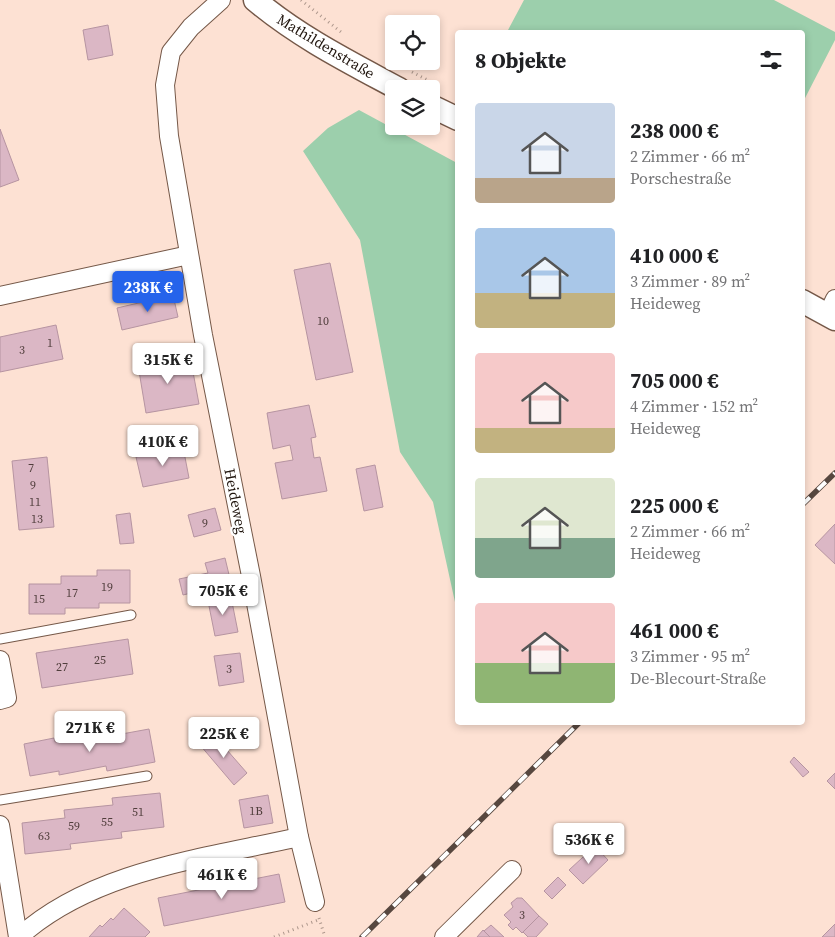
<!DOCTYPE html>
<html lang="de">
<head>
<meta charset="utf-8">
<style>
	:root { --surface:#fff; --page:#f2f2f2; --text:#202124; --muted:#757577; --accent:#2563eb }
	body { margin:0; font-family:"Source Serif 4",serif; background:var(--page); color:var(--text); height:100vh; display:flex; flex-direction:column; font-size:19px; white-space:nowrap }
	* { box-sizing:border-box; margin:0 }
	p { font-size:16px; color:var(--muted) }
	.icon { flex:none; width:28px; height:28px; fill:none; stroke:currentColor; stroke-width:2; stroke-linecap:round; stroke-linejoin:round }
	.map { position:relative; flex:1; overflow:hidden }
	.side { position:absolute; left:455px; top:30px; width:350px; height:695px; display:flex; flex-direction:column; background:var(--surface); border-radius:5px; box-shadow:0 2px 8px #0003 }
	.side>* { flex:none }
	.fabs { position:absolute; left:385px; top:15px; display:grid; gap:10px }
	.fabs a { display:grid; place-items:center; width:55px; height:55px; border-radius:5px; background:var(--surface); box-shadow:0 2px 8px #0003; font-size:25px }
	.price { position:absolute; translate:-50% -42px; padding:0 11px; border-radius:5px; background:#fff; color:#222; font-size:16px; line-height:32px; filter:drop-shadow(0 1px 2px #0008) }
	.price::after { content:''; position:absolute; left:50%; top:30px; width:15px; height:11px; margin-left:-8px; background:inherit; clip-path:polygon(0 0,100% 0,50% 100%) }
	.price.selected { background:var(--accent); color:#fff }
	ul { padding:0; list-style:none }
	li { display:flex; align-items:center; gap:15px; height:125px; padding:0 20px }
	li span { display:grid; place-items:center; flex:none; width:140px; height:100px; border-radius:5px; color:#555 }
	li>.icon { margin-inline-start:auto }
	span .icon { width:60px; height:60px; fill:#fffc; stroke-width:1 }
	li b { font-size:21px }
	h2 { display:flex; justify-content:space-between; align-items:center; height:60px; padding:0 20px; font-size:21px }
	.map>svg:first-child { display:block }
</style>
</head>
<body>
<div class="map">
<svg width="835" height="937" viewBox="0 0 835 937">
	<rect width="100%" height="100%" fill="#fde1d3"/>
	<!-- green -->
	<g fill="#9ccfac">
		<polygon points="524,0 774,0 835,32 835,40 803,102 802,32 507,32"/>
		<polygon points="359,110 457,163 458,600 455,602 433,502 400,452 360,240 303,151 328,128"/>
	</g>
	<!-- building -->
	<g fill="#dbb7c5" stroke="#b694a1">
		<polygon points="108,25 113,55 88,60 83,30"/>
		<polygon points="0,129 19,180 0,187"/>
		<polygon points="330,263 353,372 316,380 294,270"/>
		<polygon points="173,295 178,317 122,330 117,308"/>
		<polygon points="56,325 63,359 0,372 0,337"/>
		<polygon points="190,356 199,404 146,413 138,365"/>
		<polygon points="309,405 316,437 311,438 314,458 320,457 327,491 282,499 275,463 293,460 290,445 273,449 267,413"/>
		<polygon points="183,447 189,478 143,487 136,457"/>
		<polygon points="47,457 54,527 19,530 12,461"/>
		<polygon points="375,465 383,507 364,511 356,469"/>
		<polygon points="215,508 221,530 194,537 188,515"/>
		<polygon points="130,513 134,543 120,544 116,515"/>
		<polygon points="835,524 835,564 815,545"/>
		<polygon points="225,558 231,583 183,595 179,579 208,573 205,563"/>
		<polygon points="97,570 130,570 130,603 99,603 99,608 65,608 65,614 29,614 29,584 61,584 61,576 97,576"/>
		<polygon points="231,597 238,632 215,636 208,601"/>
		<polygon points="128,639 133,674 42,688 36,653"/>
		<polygon points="240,653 244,682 219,686 214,656"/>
		<polygon points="149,729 155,762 107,771 106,766 59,775 59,771 30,776 24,744 54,738 55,742 100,734 100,738"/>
		<polygon points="213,734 247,773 234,785 200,745"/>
		<polygon points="794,757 809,772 803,777 790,762"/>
		<polygon points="835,773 835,789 827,781"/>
		<polygon points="160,793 164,827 121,832 122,838 70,844 71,849 25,854 22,823 65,818 64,810 113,805 112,798"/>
		<polygon points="268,795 273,823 244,828 239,800"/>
		<polygon points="595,846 608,860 583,884 569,870"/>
		<polygon points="279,874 285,902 164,926 158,898"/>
		<polygon points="558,877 566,885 552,899 544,891"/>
		<polygon points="517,898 522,898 539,916 522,933 516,927 513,930 508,925 511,922 504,915 513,907 511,903"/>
		<polygon points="124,908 150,932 145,937 89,937 100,925 102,927 111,918 113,920"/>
		<polygon points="539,916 548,924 536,937 528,937 523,932"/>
		<polygon points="835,924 835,937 822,937"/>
		<polygon points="491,925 504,937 490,937 484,931"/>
		<polygon points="483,930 490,937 477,937"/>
	</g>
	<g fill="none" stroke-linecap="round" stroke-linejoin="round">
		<!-- service casing -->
		<g stroke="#755848" stroke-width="11">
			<g id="service">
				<polyline points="0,639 131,615"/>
				<polyline points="0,800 147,776"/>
			</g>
		</g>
		<!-- minor casing -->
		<g stroke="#755848" stroke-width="20">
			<g id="minor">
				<polyline points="221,0 191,27 171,52 165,85 169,136 203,335 251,576 299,837 315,902"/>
				<polyline points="0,296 189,255"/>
				<polyline points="828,314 835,299"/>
				<polyline points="0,660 7,698 0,700"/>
				<polyline points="0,825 18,937"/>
				<path d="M19,937C93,870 206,858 299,837"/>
				<polyline points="444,937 512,870"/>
			</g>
		</g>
		<!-- tertiary casing -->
		<g stroke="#755848" stroke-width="25">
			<g id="tertiary">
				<path d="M255,0C299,37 349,62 399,89"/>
				<polyline points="431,106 458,119"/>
				<polyline points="802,301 835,319"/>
			</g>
		</g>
		<!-- path -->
		<g stroke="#ad978c" stroke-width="3" stroke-dasharray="1 4" stroke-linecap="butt">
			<polyline points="301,0 341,32"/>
			<polyline points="412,72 437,85"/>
			<polyline points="319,918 325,937"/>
			<polyline points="274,937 318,920"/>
		</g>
		<!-- service -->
		<use href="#service" stroke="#fff" stroke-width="9"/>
		<!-- minor -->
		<use href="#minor" stroke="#fff" stroke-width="18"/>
		<!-- tertiary -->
		<use href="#tertiary" stroke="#fff" stroke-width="22"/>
		<!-- rail casing -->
		<g stroke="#57473f" stroke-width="5.5">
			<g id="rail">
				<polyline points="802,505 835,473"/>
				<polyline points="362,937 580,722"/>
			</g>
		</g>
		<!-- rail -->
		<use href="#rail" stroke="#fff" stroke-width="4" stroke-dasharray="11" stroke-linecap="butt"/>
	</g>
	<g text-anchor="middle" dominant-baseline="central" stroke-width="4.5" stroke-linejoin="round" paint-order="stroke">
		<!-- number labels -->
		<g font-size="12" fill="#503e3c">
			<text x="323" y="321">10</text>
			<text x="50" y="343">1</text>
			<text x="22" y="350">3</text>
			<text x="31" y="468">7</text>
			<text x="33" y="485">9</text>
			<text x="35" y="502">11</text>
			<text x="37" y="519">13</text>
			<text x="205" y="523">9</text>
			<text x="107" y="587">19</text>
			<text x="72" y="593">17</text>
			<text x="39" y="599">15</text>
			<text x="100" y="660">25</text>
			<text x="62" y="667">27</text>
			<text x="229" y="669">3</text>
			<text x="256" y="811">1B</text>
			<text x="138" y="812">51</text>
			<text x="107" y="822">55</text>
			<text x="74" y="826">59</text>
			<text x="44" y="836">63</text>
			<text x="522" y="915">3</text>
		</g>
		<!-- street labels -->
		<g font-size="15" fill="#21160f" stroke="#fff">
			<text transform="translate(326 46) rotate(31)">Mathildenstraße</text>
			<text transform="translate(236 501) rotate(79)">Heideweg</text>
		</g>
	</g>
</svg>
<div class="fabs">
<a><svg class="icon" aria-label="locate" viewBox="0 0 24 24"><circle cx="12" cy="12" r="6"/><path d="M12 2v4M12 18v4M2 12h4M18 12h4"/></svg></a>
<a><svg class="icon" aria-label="layers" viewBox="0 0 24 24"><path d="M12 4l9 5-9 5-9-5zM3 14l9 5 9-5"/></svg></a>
</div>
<b class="price selected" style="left:148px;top:313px">238K €</b>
<b class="price" style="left:168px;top:385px">315K €</b>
<b class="price" style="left:163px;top:467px">410K €</b>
<b class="price" style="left:223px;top:616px">705K €</b>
<b class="price" style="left:90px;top:753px">271K €</b>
<b class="price" style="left:224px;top:759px">225K €</b>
<b class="price" style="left:589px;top:865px">536K €</b>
<b class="price" style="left:222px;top:900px">461K €</b>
<section class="side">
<h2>8 Objekte<svg class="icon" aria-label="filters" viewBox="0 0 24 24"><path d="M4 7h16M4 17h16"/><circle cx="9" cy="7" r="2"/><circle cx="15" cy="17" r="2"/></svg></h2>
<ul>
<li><span style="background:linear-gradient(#c9d6e8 75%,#b9a48a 0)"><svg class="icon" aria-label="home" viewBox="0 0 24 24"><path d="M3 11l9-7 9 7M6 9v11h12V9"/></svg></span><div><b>238 000 €</b><p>2 Zimmer · 66 m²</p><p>Porschestraße</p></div></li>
<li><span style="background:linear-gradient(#a9c7e8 65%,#c2b280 0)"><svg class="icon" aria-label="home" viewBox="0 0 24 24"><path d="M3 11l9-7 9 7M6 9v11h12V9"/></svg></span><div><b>410 000 €</b><p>3 Zimmer · 89 m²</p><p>Heideweg</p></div></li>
<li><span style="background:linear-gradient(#f6c9c9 75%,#c2b280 0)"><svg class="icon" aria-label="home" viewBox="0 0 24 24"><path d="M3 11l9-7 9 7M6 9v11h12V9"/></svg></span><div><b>705 000 €</b><p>4 Zimmer · 152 m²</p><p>Heideweg</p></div></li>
<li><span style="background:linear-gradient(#dfe7d0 60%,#7fa58c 0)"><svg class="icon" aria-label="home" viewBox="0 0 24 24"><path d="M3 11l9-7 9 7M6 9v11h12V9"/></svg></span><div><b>225 000 €</b><p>2 Zimmer · 66 m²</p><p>Heideweg</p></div></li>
<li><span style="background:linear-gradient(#f6c9c9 60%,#8fb573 0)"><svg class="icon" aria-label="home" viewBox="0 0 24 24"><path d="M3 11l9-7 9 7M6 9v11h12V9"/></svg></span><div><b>461 000 €</b><p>3 Zimmer · 95 m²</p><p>De-Blecourt-Straße</p></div></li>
</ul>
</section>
</div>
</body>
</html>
